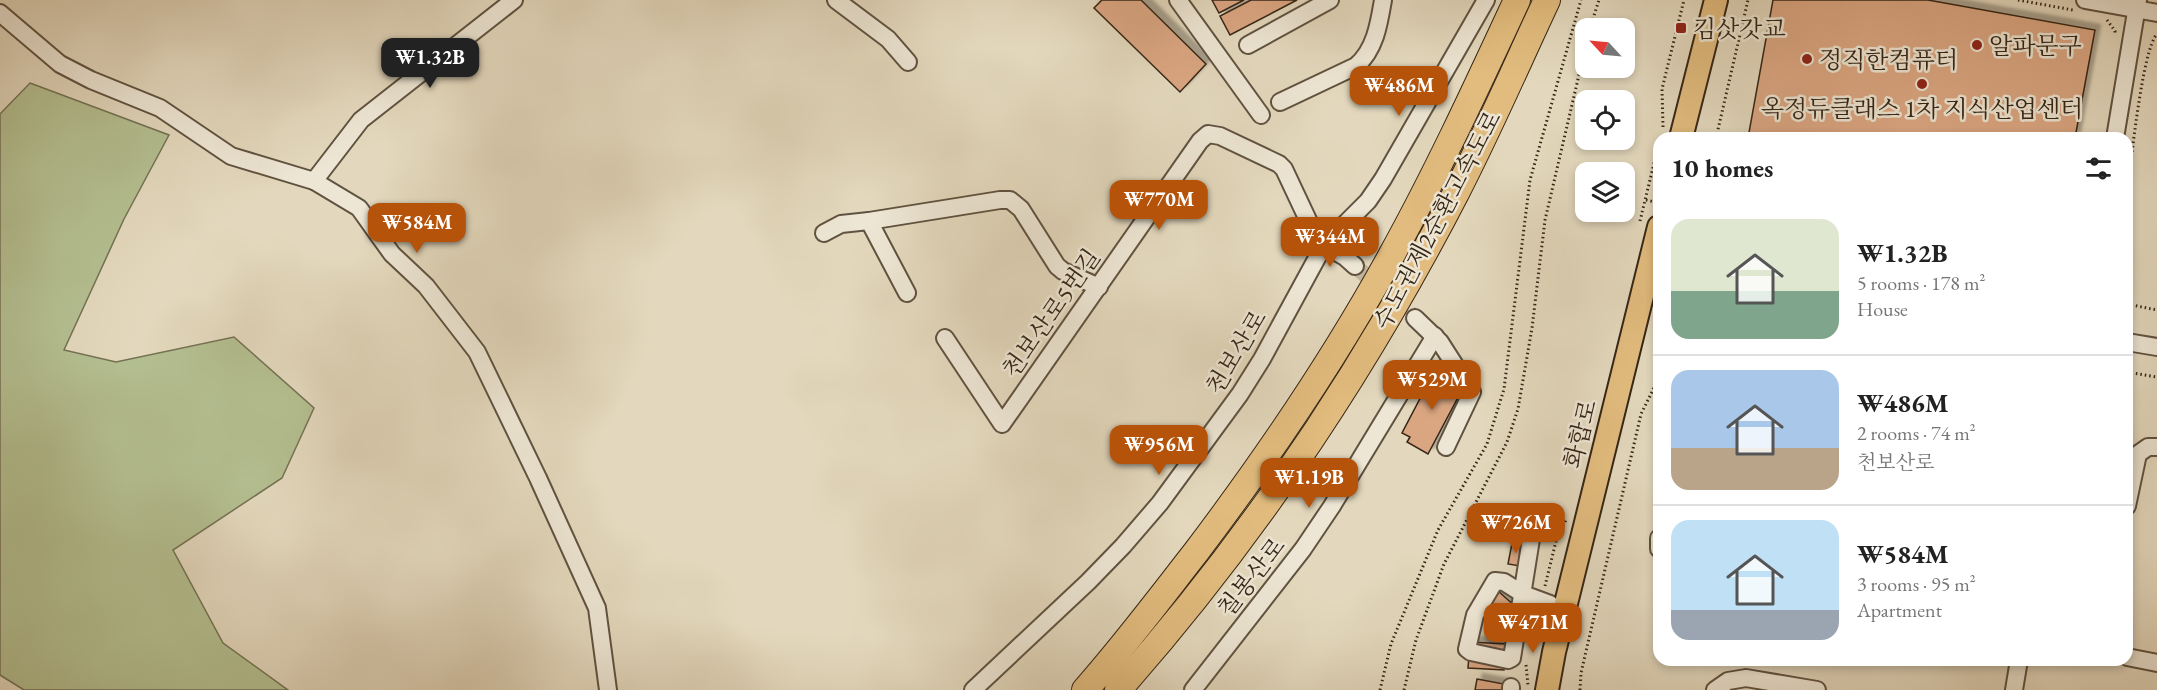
<!DOCTYPE html>
<html lang="en">
<head>
<meta charset="utf-8">
<style>
	:root { --surface:#fff; --page:#f2f2f2; --text:#222; --muted:#767676; --line:#e0e0e0; --accent:#b45309 }
	body { margin:0; font-family:"EB Garamond","Noto Serif KR",serif; background:var(--page); color:var(--text); height:100vh; display:flex; flex-direction:column; font-size:22px; white-space:nowrap }
	* { box-sizing:border-box; margin:0 }
	p { font-size:20px; color:var(--muted) }
	.icon { flex:none; width:33px; height:33px; fill:none; stroke:currentColor; stroke-width:2; stroke-linecap:round; stroke-linejoin:round }
	.map { position:relative; flex:1; overflow:hidden }
	.details { position:absolute; left:1653px; top:132px; width:480px; height:534px; display:flex; flex-direction:column; background:var(--surface); border-radius:18px; box-shadow:0 3px 9px #0003 }
	.details>* { flex:none }
	.needle { width:39px; rotate:296deg }
	.fabs { position:absolute; left:1575px; top:18px; display:grid; gap:12px }
	.fabs a { display:grid; place-items:center; width:60px; height:60px; border-radius:12px; background:var(--surface); box-shadow:0 3px 9px #0003; font-size:30px }
	.price { position:absolute; translate:-50% -51px; padding:0 14px; border-radius:12px; background:var(--accent); color:#fff; font-size:20px; line-height:39px; filter:drop-shadow(0 2px 3px #0008) }
	.price::after { content:''; position:absolute; left:50%; top:36px; width:18px; height:14px; margin-left:-9px; background:inherit; clip-path:polygon(0 0,100% 0,50% 100%) }
	.price.active { background:#222; color:#fff }
	ul { padding:0; list-style:none }
	li { display:flex; align-items:center; gap:18px; height:150px; padding:0 18px }
	li+li { border-top:2px solid var(--line) }
	li span { display:grid; place-items:center; flex:none; width:168px; height:120px; border-radius:18px; color:#555 }
	li>.icon { margin-inline-start:auto }
	span .icon { width:72px; height:72px; fill:#fffc; stroke-width:1 }
	li b { font-size:26px }
	h2 { display:flex; justify-content:space-between; align-items:center; height:72px; padding:0 18px; font-size:26px }
	.map>svg:first-child { display:block }
</style>
</head>
<body>
<div class="map">
<svg width="2157" height="690" viewBox="0 0 2157 690">
	<defs>
		<filter id="shadow"><feDropShadow dx="5.5" dy="-5.5" stdDeviation="1.5" flood-color="#0004"/></filter>
	</defs>
	<rect width="100%" height="100%" fill="#e3d8bd"/>
	<filter id="stains"><feTurbulence type="fractalNoise" baseFrequency=".00333" numOctaves="4"/><feColorMatrix values="0 0 0 0 .2 0 0 0 0 .09 0 0 0 0 .02 0 0 0 .5 -.17"/></filter>
	<radialGradient id="worn" r=".72"><stop offset=".6" stop-color="#630" stop-opacity="0"/><stop offset="1" stop-color="#630" stop-opacity=".3"/></radialGradient>
	<!-- green -->
	<polygon fill="#b4bf91" stroke="#747254" stroke-width="1.5" points="30,83 169,135 124,219 64,350 116,362 234,337 314,408 282,478 173,550 223,643 288,690 24,690 0,675 0,114"/>
	<!-- building -->
	<g fill="#daa682" stroke="#352516" stroke-width="1.5" filter="url(#shadow)">
		<polygon points="1102,0 1141,0 1206,64 1180,92 1094,8"/>
		<polygon points="1212,0 1244,0 1219,13"/>
		<polygon points="1251,0 1297,0 1230,35 1220,16"/>
		<polygon points="1773,0 1928,0 2095,30 2075,138 1748,138"/>
		<polygon points="1435,370 1464,386 1428,454 1407,442 1410,437 1402,433"/>
		<polygon points="1512,543 1524,545 1520,566 1508,564"/>
		<polygon points="1498,591 1516,607 1500,626 1482,610"/>
		<polygon points="1470,642 1506,644 1504,670 1468,668"/>
		<polygon points="1477,679 1504,684 1502,690 1475,690"/>
	</g>
	<g fill="none" stroke-linecap="round" stroke-linejoin="round">
		<!-- minor-tunnel -->
		<polyline stroke="#c0b49c" stroke-width="16" stroke-dasharray="16 8" stroke-linecap="butt" points="1355,266 1415,318"/>
		<!-- minor casing -->
		<g stroke="#605240" stroke-width="20">
			<g id="minor">
				<polyline points="836,0 888,39 908,62"/>
				<polyline points="1178,0 1261,115"/>
				<polyline points="2085,0 2157,13"/>
				<polyline points="0,13 60,64 91,80 160,108 231,156 314,181 359,208 392,254 426,286 477,352 538,478 597,608 608,690"/>
				<polyline points="1248,45 1330,0"/>
				<path d="M1280,102L1356,66C1375,50 1379,24 1383,0"/>
				<polyline points="2115,138 2138,0"/>
				<polyline points="314,181 361,120 514,0"/>
				<polyline points="824,233 841,224 869,221"/>
				<polyline points="907,293 869,221 1000,200 1010,200 1021,209 1057,266 1063,271 1099,287"/>
				<polyline points="1415,318 1440,342 1472,392 1446,447"/>
				<polyline points="945,338 1002,424 1200,141 1208,134 1220,136 1279,164 1284,169 1315,235 1324,245 1345,257 1355,266"/>
				<polyline points="2127,342 2157,347"/>
				<polyline points="2127,506 2138,454 2148,447 2157,447"/>
				<polyline points="1659,538 1659,549"/>
				<polyline points="1531,539 1512,658 1508,660 1471,652 1467,649 1475,615 1495,581 1504,582 1523,594 1550,604 1556,612 1560,626"/>
				<polyline points="2127,657 2157,663"/>
				<polyline points="973,690 1088,582 1123,546 1160,503 1240,394 1262,359 1324,245 1368,201 1383,179 1486,0"/>
				<polyline points="1193,690 1303,549 1332,506 1435,336"/>
				<polyline points="1511,690 1511,687"/>
				<polyline points="1715,690 1728,681 1746,678 1817,690"/>
				<polyline points="2014,690 2019,660"/>
			</g>
		</g>
		<!-- major casing -->
		<g stroke="#352516" stroke-width="26">
			<g id="major">
				<polyline points="1681,138 1716,0"/>
				<polyline points="1547,690 1554,652 1659,227"/>
			</g>
		</g>
		<!-- highway casing -->
		<g stroke="#352516" stroke-width="28">
			<g id="highway">
				<path d="M1085,690C1124,646 1160,598 1196,552C1267,458 1334,360 1391,256C1437,173 1477,86 1517,0"/>
				<path d="M1118,690C1251,540 1364,371 1456,193C1489,129 1517,64 1547,0"/>
			</g>
		</g>
		<!-- path -->
		<g stroke="#352516" stroke-width="3" stroke-dasharray="1.5 3" stroke-linecap="butt">
			<polyline points="2018,0 2073,10"/>
			<polyline points="2107,20 2115,31 2115,35"/>
			<polyline points="1590,28 1599,0"/>
			<polyline points="1663,127 1662,89 1684,0"/>
			<polyline points="1716,138 1748,0"/>
			<path d="M2127,192C2131,165 2142,50 2157,34"/>
			<polyline points="1646,200 1659,203"/>
			<polyline points="1640,221 1659,143"/>
			<polyline points="2127,304 2157,310"/>
			<polyline points="2127,372 2157,377"/>
			<polyline points="1545,586 1557,537 1567,518"/>
			<polyline points="1526,665 1528,685"/>
			<polyline points="1380,690 1391,644 1438,530 1487,444 1504,389 1530,180 1581,0"/>
			<polyline points="1404,690 1416,640 1444,564 1507,442 1518,409 1532,328 1545,220 1586,45"/>
			<polyline points="1580,690 1581,673 1641,414 1653,390 1659,366"/>
		</g>
		<!-- minor -->
		<use href="#minor" stroke="#ede6d4" stroke-width="16"/>
		<!-- major -->
		<use href="#major" stroke="#e2bc7e" stroke-width="22"/>
		<!-- highway -->
		<use href="#highway" stroke="#e2bc7e" stroke-width="26"/>
	</g>
	<!-- markers -->
	<g fill="#8f2418" stroke="#ede6d4" stroke-width="2">
		<rect x="1675" y="22" width="12" height="12" rx="3"/>
		<circle cx="1977" cy="45" r="6"/>
		<circle cx="1807" cy="59" r="6"/>
		<circle cx="1922" cy="84" r="6"/>
	</g>
	<g text-anchor="middle" dominant-baseline="central" stroke-width="5" stroke-linejoin="round" paint-order="stroke">
		<!-- poi labels -->
		<g font-size="24" fill="#352516" stroke="#ede6d4" text-anchor="start">
			<text x="1693" y="28">김삿갓교</text>
			<text x="1989" y="45">알파문구</text>
			<text x="1819" y="59">정직한컴퓨터</text>
			<text x="1922" y="108" text-anchor="middle">옥정듀클래스 1차 지식산업센터</text>
		</g>
		<!-- street labels -->
		<g font-size="24" fill="#352516" stroke="#ede6d4">
			<text transform="translate(1437 220) rotate(-62)">수도권제2순환고속도로</text>
			<text transform="translate(1051 313) rotate(-55)">천보산로5번길</text>
			<text transform="translate(1236 352) rotate(-59)">천보산로</text>
			<text transform="translate(1580 434) rotate(-76)">화합로</text>
			<text transform="translate(1251 577) rotate(-52)">칠봉산로</text>
		</g>
	</g>
	<rect width="100%" height="100%" filter="url(#stains)"/>
	<rect width="100%" height="100%" fill="url(#worn)"/>
</svg>
<div class="fabs">
<a><svg class="needle" viewBox="-14 -14 28 28"><path d="M0-13l5 13h-10z" fill="#e53935"/><path d="M0 13l5-13h-10z" fill="#767676"/></svg></a>
<a><svg class="icon" aria-label="locate" viewBox="0 0 24 24"><circle cx="12" cy="12" r="6"/><path d="M12 2v4M12 18v4M2 12h4M18 12h4"/></svg></a>
<a><svg class="icon" aria-label="layers" viewBox="0 0 24 24"><path d="M12 4l9 5-9 5-9-5zM3 14l9 5 9-5"/></svg></a>
</div>
<b class="price active" style="left:430px;top:89px">₩1.32B</b>
<b class="price" style="left:1399px;top:117px">₩486M</b>
<b class="price" style="left:1159px;top:231px">₩770M</b>
<b class="price" style="left:417px;top:254px">₩584M</b>
<b class="price" style="left:1330px;top:268px">₩344M</b>
<b class="price" style="left:1432px;top:411px">₩529M</b>
<b class="price" style="left:1159px;top:476px">₩956M</b>
<b class="price" style="left:1309px;top:509px">₩1.19B</b>
<b class="price" style="left:1516px;top:554px">₩726M</b>
<b class="price" style="left:1533px;top:654px">₩471M</b>
<section class="details">
<h2>10 homes<svg class="icon" aria-label="filters" viewBox="0 0 24 24"><path d="M4 7h16M4 17h16"/><circle cx="9" cy="7" r="2"/><circle cx="15" cy="17" r="2"/></svg></h2>
<ul>
<li><span style="background:linear-gradient(#dfe7d0 60%,#7fa58c 0)"><svg class="icon" aria-label="home" viewBox="0 0 24 24"><path d="M3 11l9-7 9 7M6 9v11h12V9"/></svg></span><div><b>₩1.32B</b><p>5 rooms · 178 m²</p><p>House</p></div></li>
<li><span style="background:linear-gradient(#a9c7e8 65%,#b9a48a 0)"><svg class="icon" aria-label="home" viewBox="0 0 24 24"><path d="M3 11l9-7 9 7M6 9v11h12V9"/></svg></span><div><b>₩486M</b><p>2 rooms · 74 m²</p><p>천보산로</p></div></li>
<li><span style="background:linear-gradient(#bfe0f5 75%,#9aa5b1 0)"><svg class="icon" aria-label="home" viewBox="0 0 24 24"><path d="M3 11l9-7 9 7M6 9v11h12V9"/></svg></span><div><b>₩584M</b><p>3 rooms · 95 m²</p><p>Apartment</p></div></li>
</ul>
</section>
</div>
</body>
</html>
